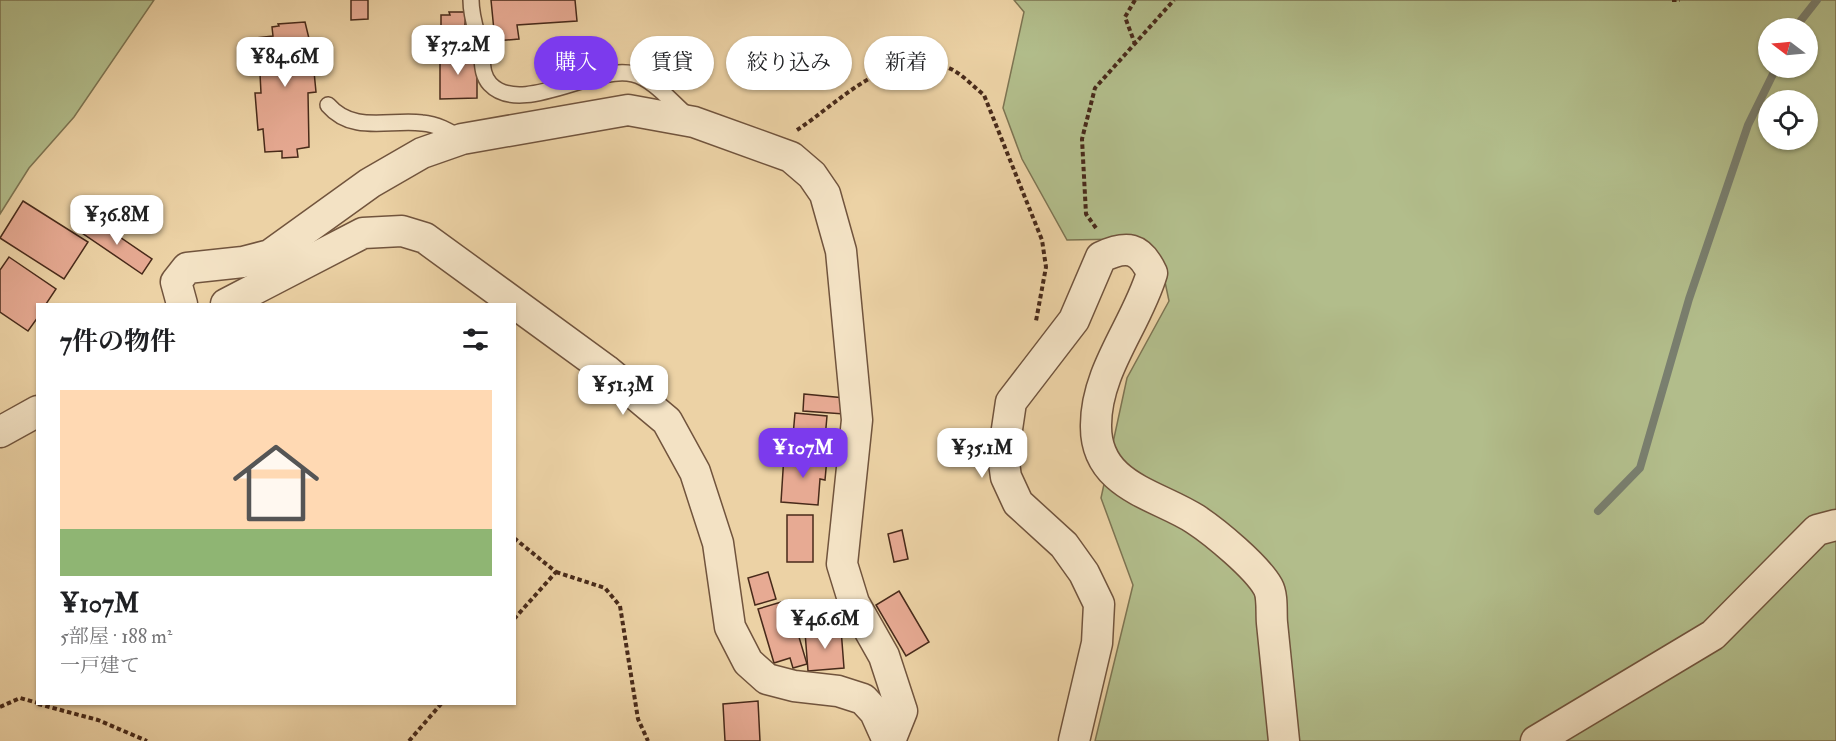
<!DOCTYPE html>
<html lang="ja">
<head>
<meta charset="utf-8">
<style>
	:root { --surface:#fff; --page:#f6f6f6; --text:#202124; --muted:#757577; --line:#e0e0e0; --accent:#7c3aed }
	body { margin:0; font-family:"IM FELL Double Pica","Noto Serif JP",serif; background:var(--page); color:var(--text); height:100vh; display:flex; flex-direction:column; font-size:22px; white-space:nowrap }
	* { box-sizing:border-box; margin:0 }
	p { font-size:20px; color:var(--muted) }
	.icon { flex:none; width:33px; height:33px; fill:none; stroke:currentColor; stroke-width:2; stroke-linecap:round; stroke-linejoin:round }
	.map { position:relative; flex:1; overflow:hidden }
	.side { position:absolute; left:36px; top:303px; width:480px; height:402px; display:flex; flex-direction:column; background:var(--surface); border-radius:0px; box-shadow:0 2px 4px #0004 }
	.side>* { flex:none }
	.guide { position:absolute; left:534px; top:36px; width:570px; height:54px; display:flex; gap:12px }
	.needle { width:39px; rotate:286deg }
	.tools { position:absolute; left:1758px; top:18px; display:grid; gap:12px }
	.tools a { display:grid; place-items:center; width:60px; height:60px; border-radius:50%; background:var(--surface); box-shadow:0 2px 4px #0004; font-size:30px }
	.price { position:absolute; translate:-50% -51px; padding:0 14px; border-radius:12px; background:#fff; color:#222; font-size:20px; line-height:39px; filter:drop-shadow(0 2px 3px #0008) }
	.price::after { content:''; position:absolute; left:50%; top:36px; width:18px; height:14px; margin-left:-9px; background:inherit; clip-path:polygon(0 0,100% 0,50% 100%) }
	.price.active { background:var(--accent); color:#fff }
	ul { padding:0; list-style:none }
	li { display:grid; align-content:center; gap:12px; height:318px; padding:0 24px }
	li+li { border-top:2px solid var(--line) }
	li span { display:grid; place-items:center; height:186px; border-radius:0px; color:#555 }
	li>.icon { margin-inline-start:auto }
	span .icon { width:108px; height:108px; fill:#fffc; stroke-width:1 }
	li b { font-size:26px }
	h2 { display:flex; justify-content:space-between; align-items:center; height:72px; padding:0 24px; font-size:26px }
	.pill { padding:0 21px; border-radius:27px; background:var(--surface); box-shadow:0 2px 4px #0004; font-size:21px; line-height:54px }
	.pill.active { background:var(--accent); color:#fff }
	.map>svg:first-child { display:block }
</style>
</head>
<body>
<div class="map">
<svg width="1836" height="741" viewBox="0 0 1836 741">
	<rect width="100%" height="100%" fill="#ecd2a5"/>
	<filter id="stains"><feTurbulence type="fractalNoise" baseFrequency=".00333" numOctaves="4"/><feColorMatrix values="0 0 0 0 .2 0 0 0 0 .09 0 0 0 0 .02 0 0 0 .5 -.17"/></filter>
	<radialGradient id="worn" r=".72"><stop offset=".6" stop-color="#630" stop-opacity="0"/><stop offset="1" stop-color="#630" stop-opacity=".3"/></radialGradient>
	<!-- green -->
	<g fill="#b2bd8b" stroke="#7d7452" stroke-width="1.5" fill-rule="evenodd">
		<polygon points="0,0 154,0 74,117 29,168 0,214"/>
		<path d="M1014,0H1836V741H1095L1133,585L1101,498L1127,378L1169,301L1160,258L1124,239L1067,240L1022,159L1003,108L1024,12ZM1768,28H1808V68H1768ZM1768,100H1808V140H1768Z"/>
	</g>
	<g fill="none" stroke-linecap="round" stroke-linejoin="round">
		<!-- stream -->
		<g stroke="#797f6f" stroke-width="8">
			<polyline points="1795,28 1817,0"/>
			<polyline points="1598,511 1640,468 1689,299 1748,125 1776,68"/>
		</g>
	</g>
	<!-- building -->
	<g fill="#e7aa93" stroke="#482a1a" stroke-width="1.5">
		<polygon points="351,0 368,0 368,19 351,20"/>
		<polygon points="491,0 575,0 577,21 517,25 519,39 495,41"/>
		<polygon points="449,12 466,12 463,49 441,49 441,15 450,15"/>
		<polygon points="305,22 312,51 316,92 308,93 309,147 297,149 298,157 282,158 282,151 265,152 263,129 258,130 255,93 261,93 260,74 257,74 256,38 273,36 272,27 279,26 278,24"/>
		<polygon points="477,52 477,98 440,99 440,53"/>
		<polygon points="23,201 88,242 64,279 0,238"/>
		<polygon points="92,218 152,259 142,274 82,233"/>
		<polygon points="9,257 56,289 46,304 38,304 38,317 28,331 0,312 0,270"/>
		<polygon points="804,394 845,398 844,414 803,411"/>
		<polygon points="795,413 827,416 824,450 792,447"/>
		<polygon points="784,455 827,458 825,480 820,479 818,505 781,502"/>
		<rect x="787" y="515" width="26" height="47"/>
		<polygon points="902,530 908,559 894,562 888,534"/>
		<polygon points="768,572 776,599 755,605 748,578"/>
		<polygon points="899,591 929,642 906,656 876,605"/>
		<polygon points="788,600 807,664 793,668 790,658 774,663 758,609"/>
		<polygon points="841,629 844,668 808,671 805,632"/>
		<polygon points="758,701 760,741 725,741 723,704"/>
	</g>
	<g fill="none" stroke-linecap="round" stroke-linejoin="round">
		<!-- service casing -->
		<g stroke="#71543d" stroke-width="18">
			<g id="service">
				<path d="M471,0C471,18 477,32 481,49C483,62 481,74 490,84C521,117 595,64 633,74C654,79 672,103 688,116"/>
				<path d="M328,105C353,134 389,119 422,123C437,124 449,131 462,139"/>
			</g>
		</g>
		<!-- minor casing -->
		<g stroke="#71543d" stroke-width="33">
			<g id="minor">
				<polyline points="182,304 176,282 187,268 243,262 270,255 370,183 422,153 462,139 628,110 694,122 791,157 812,175 825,194 841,251 857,420 842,564 854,603 884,656 902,711 890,741"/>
				<polyline points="226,304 363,233 402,231 425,238 606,370 667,421 695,472 718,543 730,627 748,662 767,679 794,686 838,691 863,699 875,712 888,741"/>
				<polyline points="0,432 38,411"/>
				<path d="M1074,741L1097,643L1099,604L1084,573L1064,545L1018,503L1006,477L1003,456L1011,402L1074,320L1101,257C1127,245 1140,247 1152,273C1137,324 1096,370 1096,425C1095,486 1156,494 1195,519C1215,532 1257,567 1268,587C1273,596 1271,613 1272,623C1276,662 1280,702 1284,741"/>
				<polyline points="1536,741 1713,635 1817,530 1836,525"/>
			</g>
		</g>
		<!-- path -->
		<g stroke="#482a1a" stroke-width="4" stroke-dasharray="4.5 3" stroke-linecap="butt">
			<polyline points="1135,0 1125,17 1135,44"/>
			<polyline points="1672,0 1680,0"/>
			<path d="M797,130C840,102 894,42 951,69C963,75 974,87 984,95L1042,240L1046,267L1036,321"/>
			<polyline points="1096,228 1086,214 1082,139 1095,88 1174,0"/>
			<polyline points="514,538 556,572 514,619"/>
			<polyline points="556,572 605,588 620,606 638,719 648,741"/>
			<polyline points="38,704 98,720 147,741"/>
			<polyline points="0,707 20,698 38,703"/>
			<polyline points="409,741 441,704"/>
		</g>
		<!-- service -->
		<use href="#service" stroke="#f3e2c4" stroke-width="15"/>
		<!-- minor -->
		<use href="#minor" stroke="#f3e2c4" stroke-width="30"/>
	</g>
	<rect width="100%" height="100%" filter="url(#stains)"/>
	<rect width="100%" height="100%" fill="url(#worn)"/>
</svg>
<div class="tools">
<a><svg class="needle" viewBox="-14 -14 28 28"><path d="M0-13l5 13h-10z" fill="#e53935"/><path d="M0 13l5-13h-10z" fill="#757577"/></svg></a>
<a><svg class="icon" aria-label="locate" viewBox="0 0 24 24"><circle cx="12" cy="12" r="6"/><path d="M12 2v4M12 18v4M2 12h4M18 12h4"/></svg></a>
</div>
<b class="price" style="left:458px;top:76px">¥37.2M</b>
<b class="price" style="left:285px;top:88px">¥84.6M</b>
<b class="price" style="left:117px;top:246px">¥36.8M</b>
<b class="price" style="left:623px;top:416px">¥51.3M</b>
<b class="price active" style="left:803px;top:479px">¥107M</b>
<b class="price" style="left:982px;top:479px">¥35.1M</b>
<b class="price" style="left:825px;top:650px">¥46.6M</b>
<div class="guide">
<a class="pill active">購入</a>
<a class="pill">賃貸</a>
<a class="pill">絞り込み</a>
<a class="pill">新着</a>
</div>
<section class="side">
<h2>7件の物件<svg class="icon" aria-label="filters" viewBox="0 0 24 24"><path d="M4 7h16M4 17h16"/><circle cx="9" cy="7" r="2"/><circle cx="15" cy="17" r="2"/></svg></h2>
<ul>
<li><span style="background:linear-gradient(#ffd9b3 75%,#8fb573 0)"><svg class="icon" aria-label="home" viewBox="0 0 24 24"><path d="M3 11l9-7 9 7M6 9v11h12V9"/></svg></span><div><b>¥107M</b><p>5部屋 · 188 m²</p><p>一戸建て</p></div></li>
</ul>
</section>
</div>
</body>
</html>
